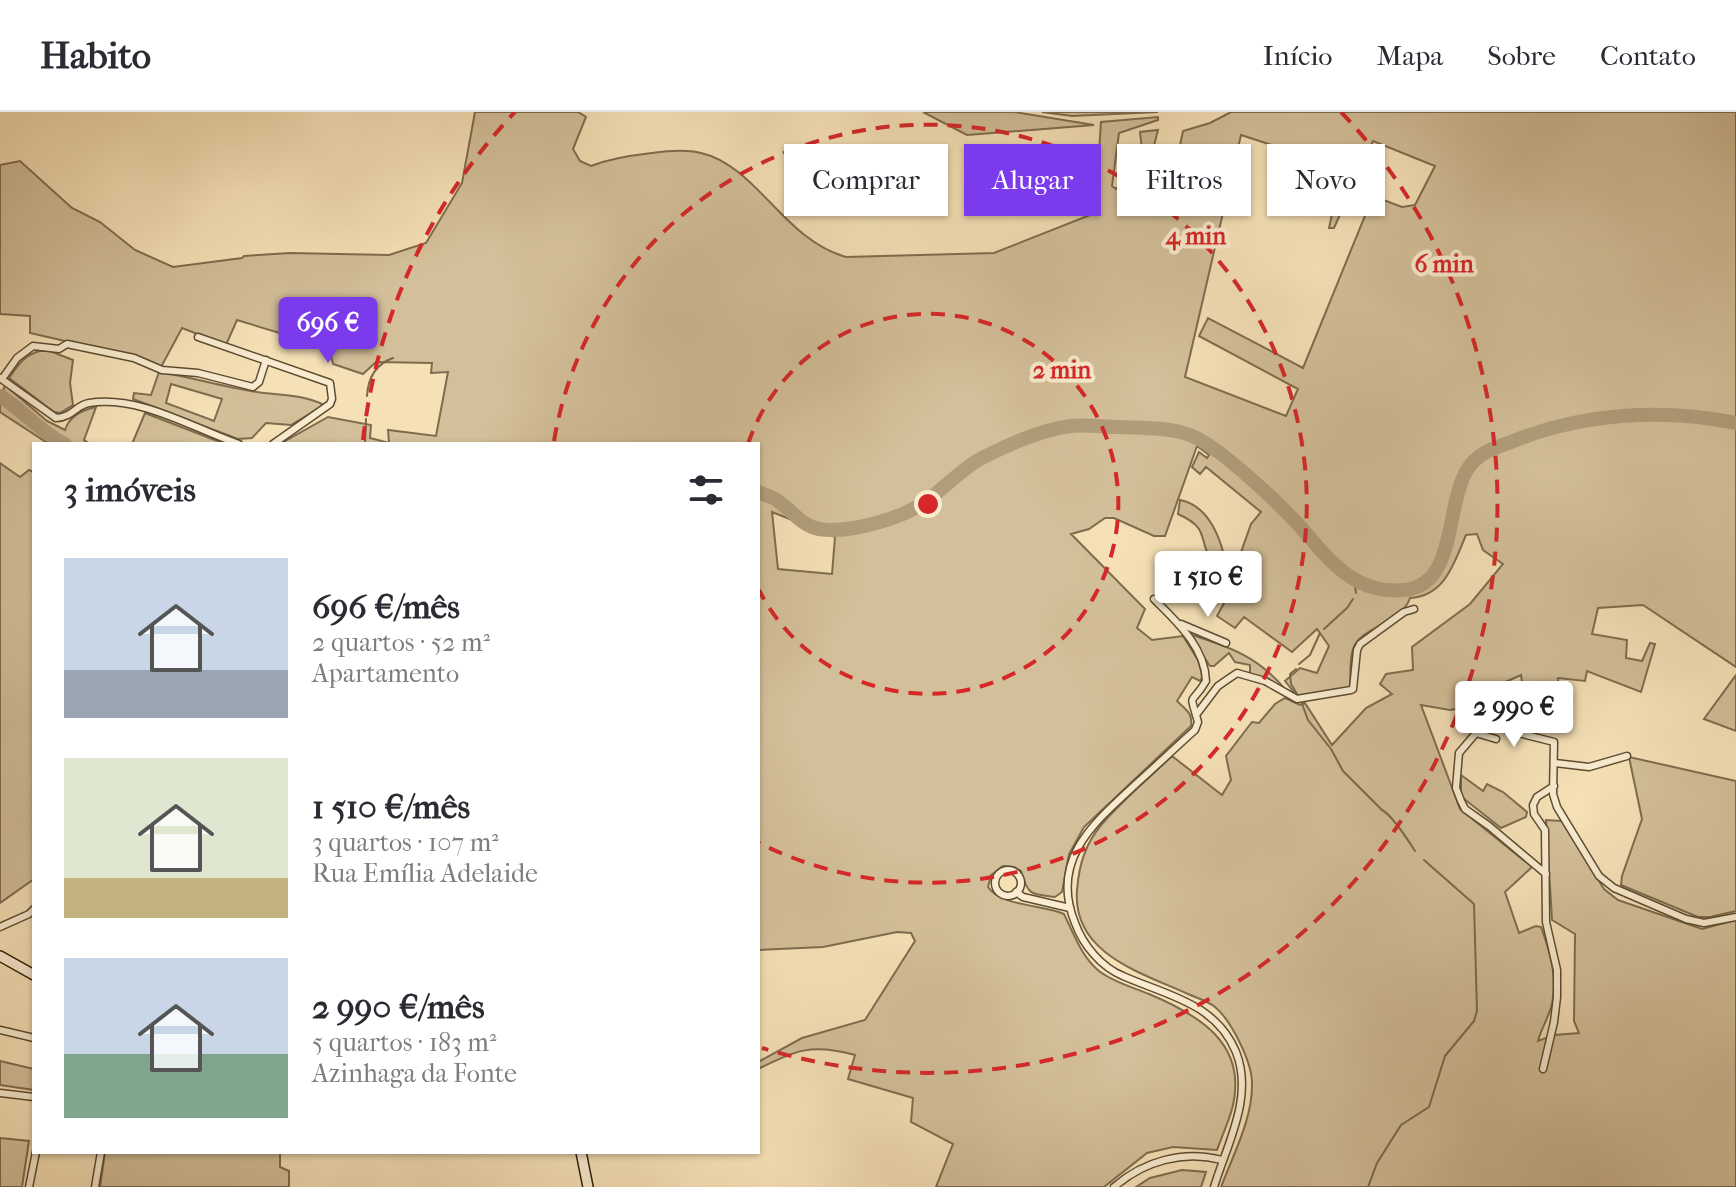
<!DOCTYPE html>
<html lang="pt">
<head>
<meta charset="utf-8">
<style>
	:root { --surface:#fff; --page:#f7f7f7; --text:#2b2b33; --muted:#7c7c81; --line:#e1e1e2; --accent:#7c3aed }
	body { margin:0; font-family:"IM FELL French Canon",serif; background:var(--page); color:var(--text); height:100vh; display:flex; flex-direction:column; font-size:30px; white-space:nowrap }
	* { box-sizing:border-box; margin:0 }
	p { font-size:26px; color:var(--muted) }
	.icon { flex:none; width:44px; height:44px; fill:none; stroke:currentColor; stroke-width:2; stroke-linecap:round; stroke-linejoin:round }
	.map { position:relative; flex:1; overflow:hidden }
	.drawer { position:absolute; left:32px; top:330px; width:728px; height:712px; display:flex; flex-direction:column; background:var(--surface); border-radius:0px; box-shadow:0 2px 6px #0004 }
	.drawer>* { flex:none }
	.top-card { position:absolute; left:784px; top:32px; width:760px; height:72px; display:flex; gap:16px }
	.price { position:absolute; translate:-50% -68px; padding:0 18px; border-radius:8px; background:#fff; color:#222; font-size:26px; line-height:52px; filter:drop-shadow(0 2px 4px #0008) }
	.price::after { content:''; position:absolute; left:50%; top:48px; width:24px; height:18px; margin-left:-12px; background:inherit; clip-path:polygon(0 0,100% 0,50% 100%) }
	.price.current { background:var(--accent); color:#fff }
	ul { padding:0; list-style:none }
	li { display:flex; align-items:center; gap:24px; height:200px; padding:0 32px }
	li span { display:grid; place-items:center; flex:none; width:224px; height:160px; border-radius:0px; color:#555 }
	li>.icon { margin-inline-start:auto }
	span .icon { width:96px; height:96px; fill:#fffc; stroke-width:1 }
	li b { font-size:34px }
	h2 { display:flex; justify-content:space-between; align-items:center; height:96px; padding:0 32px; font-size:34px }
	.tag { padding:0 28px; border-radius:0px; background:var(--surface); box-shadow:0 2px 6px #0004; font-size:28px; line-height:72px }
	.tag.current { background:var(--accent); color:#fff }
	header { display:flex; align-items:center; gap:48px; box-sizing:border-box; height:112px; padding:0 40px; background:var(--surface); border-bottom:2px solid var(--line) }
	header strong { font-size:38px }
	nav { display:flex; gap:44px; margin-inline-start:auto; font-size:28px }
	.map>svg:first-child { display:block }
</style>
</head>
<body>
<header>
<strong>Habito</strong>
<nav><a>Início</a><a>Mapa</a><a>Sobre</a><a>Contato</a></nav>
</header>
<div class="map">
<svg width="1736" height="1075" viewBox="0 0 1736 1075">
	<rect width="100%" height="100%" fill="#f6e1b7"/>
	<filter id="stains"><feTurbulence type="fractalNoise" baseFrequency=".0025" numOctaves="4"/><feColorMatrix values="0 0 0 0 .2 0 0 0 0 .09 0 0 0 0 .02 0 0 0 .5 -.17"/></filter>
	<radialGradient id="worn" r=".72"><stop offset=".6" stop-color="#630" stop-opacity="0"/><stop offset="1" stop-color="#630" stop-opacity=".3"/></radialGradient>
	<!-- green -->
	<g fill="#d3bf99" stroke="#7f6c4e" stroke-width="2" fill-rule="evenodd">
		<path d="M475,0H578L586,5L573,37L580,49L591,54C611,46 630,44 652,41C667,39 685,37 701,41C757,54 784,128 846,145L994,141L1095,101L1101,10L1158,5V8L1119,21L1112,74L1116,77L1143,46L1140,20L1158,18L1148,57L1156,65L1180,33L1183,19L1210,11L1231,0H1736V555L1643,493L1598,496L1592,522L1627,528L1626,546L1642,549L1650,531L1655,532L1641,580L1587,559L1585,569L1558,566L1560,610L1527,604L1521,563L1501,572L1473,580L1461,596L1450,598L1421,593L1460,697L1532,755L1505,780L1519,821L1536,814L1541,815C1550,840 1558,865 1552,892C1549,905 1541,917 1538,929L1554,923L1579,921L1574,909L1575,822L1552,808L1546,708L1562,709L1604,777L1618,788L1702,817L1736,808V1075H1221C1233,1043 1253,1006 1252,971C1252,950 1231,908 1215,895C1208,889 1197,886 1188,882C1142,861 1072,842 1077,778C1079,753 1085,732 1102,712C1123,688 1149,666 1172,644L1222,683L1231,668L1226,644L1252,610L1259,611L1275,592L1285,586L1300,593L1305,591L1332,633L1366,596L1392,582L1380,572L1386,562L1413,558L1412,535L1470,492L1503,452L1483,438L1477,422L1466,423C1454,451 1445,484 1410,486C1402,511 1360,515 1353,537C1349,548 1351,564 1350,576L1297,584L1285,569L1300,556L1317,561L1329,534L1317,517L1292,540L1244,505L1235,516L1217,504L1236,469L1233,463L1251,412L1261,400L1206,355L1200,362L1192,355L1199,340L1207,346L1209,343L1197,334L1165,424H1154L1114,406H1105L1089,417L1071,422L1145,497L1137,516L1152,528L1183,524L1198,548L1203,564L1200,569L1192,565L1177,589C1186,598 1193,601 1191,614L1084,715L1069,742L1062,780L1055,785C1031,782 1028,784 1021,759L1014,755L1003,754L991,763L988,775C1000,794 1044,793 1064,802C1074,822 1081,844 1099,859C1113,870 1132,875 1149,882C1199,903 1249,932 1232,997C1228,1011 1222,1024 1217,1038L1173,1035L1147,1041L1104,1075H936L953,1032L911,1010L913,986L848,967L855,943C812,931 797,938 758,957V950L802,926L865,908L915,829L911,821L897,820L823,835L758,838V332H280L328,305L371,313L370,326L389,331L388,318L436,324L448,260L431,261L432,251L376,250L363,262L333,252L329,236L237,208L226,233L182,216L160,257L139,246L30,221V204L0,202V53L20,49L72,96L100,110L135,138L173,155L242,146L244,144L290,141L389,143L426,131L462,71ZM1241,23L1342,56L1329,116H1334L1373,29L1435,54L1415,93L1402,95L1373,84L1303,256L1208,206L1199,224L1298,277L1286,304L1185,265ZM772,400L835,425L832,462L778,457Z"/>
		<polygon points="923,0 1014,0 1094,13 967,23"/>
		<polygon points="1042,0 1158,0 1072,4"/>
		<path d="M40,239H50L73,248L70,271L73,293L60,301L54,300L9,266C18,253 24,243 40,239Z"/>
		<path d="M159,260C191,265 220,274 251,279C276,284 301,281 324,293L291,313L266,311L252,326L238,327L133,287L134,281L151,283ZM171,272L222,287L214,309L166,291Z"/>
		<path d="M5,273L47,309L65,318C69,305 82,298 96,295L84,328L90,332H49L0,300V288Z"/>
		<polygon points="145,301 225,332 132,332"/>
		<polygon points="0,351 20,365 29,358 34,360 34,767 0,791"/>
		<path d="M1180,388C1206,393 1218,420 1224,443L1212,450C1197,426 1211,417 1178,402Z"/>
		<path d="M1192,523C1230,535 1258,545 1284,576L1250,562V553L1235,550L1229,541L1214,554H1210L1190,524Z"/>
		<polygon points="1736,563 1736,619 1704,607"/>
		<polygon points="1629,645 1736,669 1736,799 1710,805 1698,805 1621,773 1622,764 1642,707"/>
		<polygon points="1461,663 1483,679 1487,672 1503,680 1527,700 1526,705 1501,716 1463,686 1461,681"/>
		<polygon points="0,949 34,957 34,978 0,973"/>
		<polygon points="0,1026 29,1029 22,1075 0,1075"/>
		<polygon points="105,1040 280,1040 280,1055 289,1059 289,1075 100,1075"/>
		<polygon points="1182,1058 1206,1060 1201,1075 1136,1075 1150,1066"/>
	</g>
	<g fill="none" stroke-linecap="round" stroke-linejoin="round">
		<!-- stream -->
		<g stroke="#7b694b" stroke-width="2">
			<path d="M367,284C368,266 376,252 393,246"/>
			<polyline points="365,332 366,307"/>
			<polyline points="1354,468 1356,481"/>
			<polyline points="1324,517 1347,496 1353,487"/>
			<polyline points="1299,552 1310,543 1320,521"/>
			<polyline points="1296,557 1290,562 1291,572 1297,582"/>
			<path d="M1301,589L1308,608L1331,637L1343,659L1382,698C1392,703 1408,728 1415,739"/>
			<polyline points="1368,1075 1377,1051 1401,1013 1429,995 1445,944 1474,909 1477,899 1474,792 1424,748"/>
		</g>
		<!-- river -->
		<g stroke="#b19d7a" stroke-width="14">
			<path d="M0,284C24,299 40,320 65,332"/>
			<path d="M758,380C763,382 770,384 775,387C790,396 801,414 819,417C847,422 900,407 923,391C943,378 959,359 980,347C1007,333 1040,318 1070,314C1087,312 1103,315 1119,315C1142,316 1168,315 1190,323C1219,334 1275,388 1297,411C1327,445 1353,483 1404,478C1462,473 1442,380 1474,349C1485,338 1498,335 1511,330C1581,301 1662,296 1736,311"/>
		</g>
		<!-- street casing -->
		<g stroke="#5e4c31" stroke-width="9">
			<g id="street">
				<polyline points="198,225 330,271 332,287 330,292 273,332"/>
				<path d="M0,266L56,306C73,305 76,293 89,291C140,283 192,316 239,332"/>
				<polyline points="2,267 17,246 33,234 59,237 67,232 134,246 162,258 198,261 253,275 259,270 266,248"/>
				<path d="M1154,487C1176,509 1205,535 1206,569C1190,596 1189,577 1198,610L1195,618C1175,636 1156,654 1136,672C1095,710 1049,747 1075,811C1083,833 1101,855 1123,864C1166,883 1216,891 1236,940C1254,985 1227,1032 1214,1075"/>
				<polyline points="1181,512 1226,531"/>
				<polyline points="1196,603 1218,574 1237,561 1265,569 1297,587 1351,578 1353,577 1357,538 1360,532 1404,500 1414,497"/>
				<polyline points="1503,607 1507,618 1554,630 1553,682 1557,695 1599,764 1614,776 1686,807 1704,811 1736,805"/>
				<polyline points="1496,627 1476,621 1459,641 1456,676 1461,689 1465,697 1489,714 1546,762"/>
				<polyline points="1555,651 1589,655 1627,644"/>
				<circle cx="1008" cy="771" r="13"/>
				<polyline points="1016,780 1023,785 1070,796"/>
				<polyline points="0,815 29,802 34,797"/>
				<polyline points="0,918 34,926"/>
				<polyline points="1543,957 1554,910 1557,885 1557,858 1546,810 1545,718 1534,702 1533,693 1537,685 1554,674"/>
				<polyline points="0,981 34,985"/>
				<polyline points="29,1075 36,1040"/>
				<polyline points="95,1075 101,1040"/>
				<path d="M1114,1075C1144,1049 1183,1038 1222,1048"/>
			</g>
		</g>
		<!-- secondary casing -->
		<g stroke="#2b1a04" stroke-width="12">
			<g id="secondary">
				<polyline points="0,844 34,863"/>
				<polyline points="581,1040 588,1075"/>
			</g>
		</g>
		<!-- street -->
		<use href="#street" stroke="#f9ecd0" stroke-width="6"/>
		<!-- secondary -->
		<use href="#secondary" stroke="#f9ecd0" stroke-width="9"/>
	</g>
	<!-- distance rings -->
	<g fill="none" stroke="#d62828" stroke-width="4" stroke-dasharray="14 10">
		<path d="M748 332A190 190 0 1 1 759 478"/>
		<path d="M554 329A379 379 0 1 1 759 731"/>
		<path d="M363 328A569 569 0 0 1 515 0M1341 0A569 569 0 0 1 762 936"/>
	</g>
	<circle cx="928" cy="392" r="12" fill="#d62828" stroke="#f9ecd0" stroke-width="4"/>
	<g font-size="24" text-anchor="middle" font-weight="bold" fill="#d62828" stroke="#f9ecd0" stroke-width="8" stroke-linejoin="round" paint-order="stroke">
		<text x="1196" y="132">4 min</text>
		<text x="1444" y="160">6 min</text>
		<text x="1062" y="266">2 min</text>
	</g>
	<rect width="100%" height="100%" filter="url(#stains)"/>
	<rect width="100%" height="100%" fill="url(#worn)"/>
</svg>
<b class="price current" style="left:328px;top:253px">696 €</b>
<b class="price" style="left:1208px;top:507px">1 510 €</b>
<b class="price" style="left:1514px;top:637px">2 990 €</b>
<div class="top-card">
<a class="tag">Comprar</a>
<a class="tag current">Alugar</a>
<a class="tag">Filtros</a>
<a class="tag">Novo</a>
</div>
<section class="drawer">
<h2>3 imóveis<svg class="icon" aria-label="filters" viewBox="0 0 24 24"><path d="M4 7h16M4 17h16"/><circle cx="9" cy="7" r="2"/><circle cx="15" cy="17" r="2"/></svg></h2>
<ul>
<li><span style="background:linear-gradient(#c9d6e8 70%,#9aa5b1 0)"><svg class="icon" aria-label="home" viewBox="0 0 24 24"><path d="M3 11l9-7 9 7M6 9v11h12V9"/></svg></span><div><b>696 €/mês</b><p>2 quartos · 52 m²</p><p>Apartamento</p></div></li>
<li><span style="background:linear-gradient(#dfe7d0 75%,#c2b280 0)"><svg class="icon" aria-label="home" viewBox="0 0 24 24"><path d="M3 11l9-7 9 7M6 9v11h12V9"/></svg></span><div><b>1 510 €/mês</b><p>3 quartos · 107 m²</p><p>Rua Emília Adelaide</p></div></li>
<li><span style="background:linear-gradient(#c9d6e8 60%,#7fa58c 0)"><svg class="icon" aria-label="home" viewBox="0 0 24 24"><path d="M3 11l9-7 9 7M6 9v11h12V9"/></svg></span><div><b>2 990 €/mês</b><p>5 quartos · 183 m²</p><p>Azinhaga da Fonte</p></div></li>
</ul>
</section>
</div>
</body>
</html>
